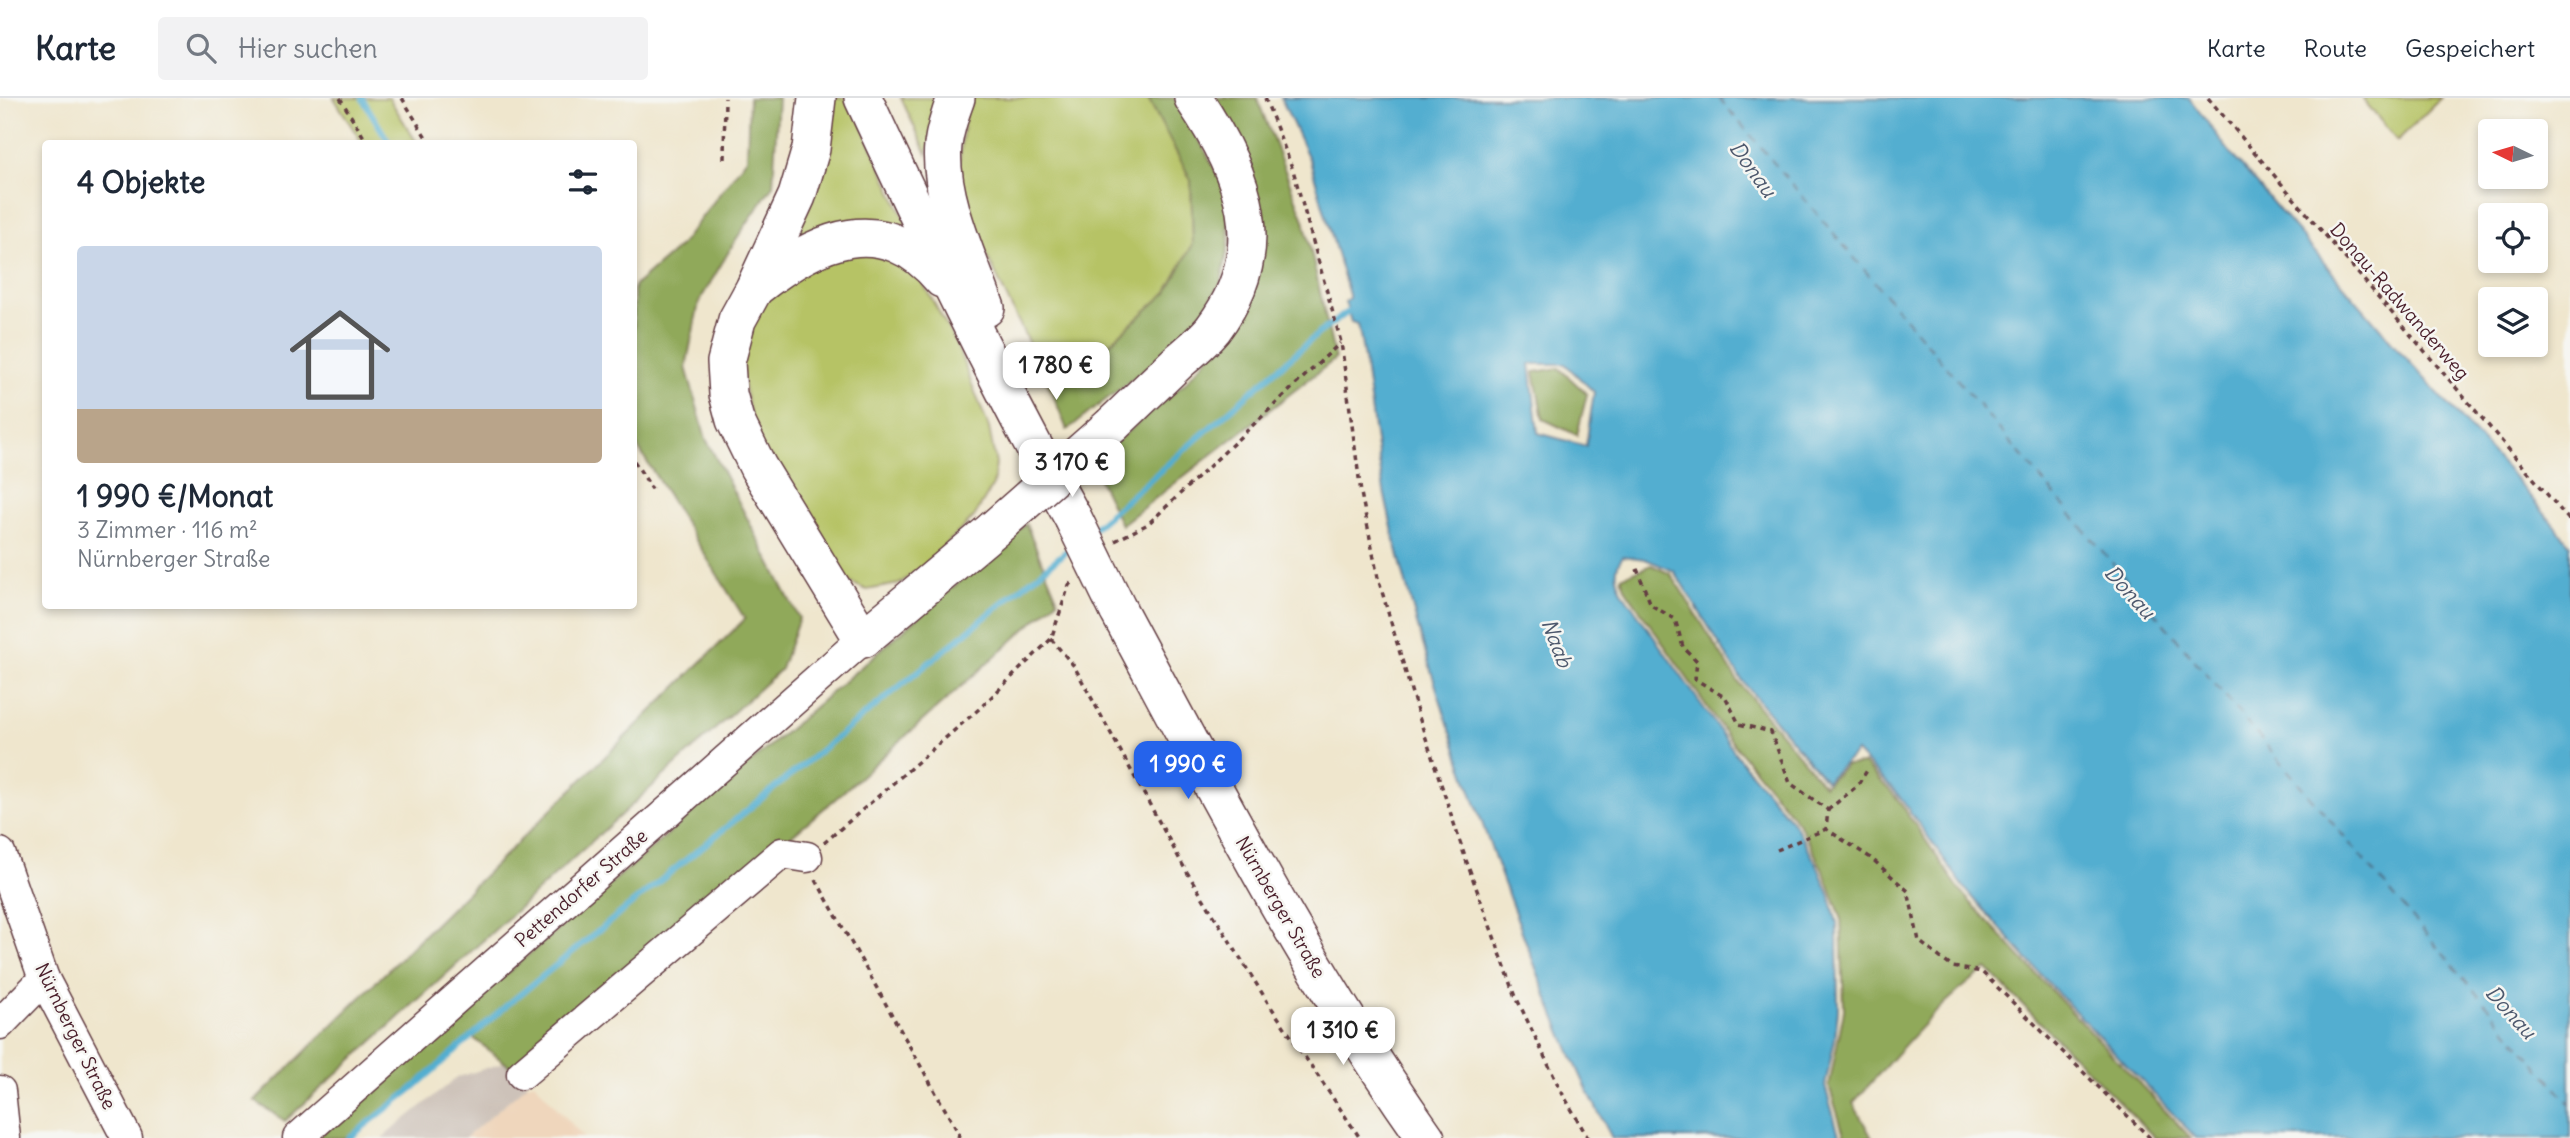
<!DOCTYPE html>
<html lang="de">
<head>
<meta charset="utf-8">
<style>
	:root { --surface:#fff; --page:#f2f2f3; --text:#1f2937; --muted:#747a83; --line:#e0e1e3; --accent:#2563eb }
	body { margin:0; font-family:Delius,sans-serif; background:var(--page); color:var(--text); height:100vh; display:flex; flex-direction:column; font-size:26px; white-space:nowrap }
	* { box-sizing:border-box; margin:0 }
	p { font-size:23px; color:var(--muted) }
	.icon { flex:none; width:38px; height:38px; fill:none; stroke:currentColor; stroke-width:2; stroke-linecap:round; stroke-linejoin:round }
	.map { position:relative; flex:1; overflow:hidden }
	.sheet { position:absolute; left:42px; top:42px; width:595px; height:469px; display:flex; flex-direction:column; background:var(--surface); border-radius:7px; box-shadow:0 4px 10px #0003 }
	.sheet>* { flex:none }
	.needle { width:46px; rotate:275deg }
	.fabs { position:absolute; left:2478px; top:21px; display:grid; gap:14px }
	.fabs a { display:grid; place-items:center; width:70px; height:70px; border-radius:7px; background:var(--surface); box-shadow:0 4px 10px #0003; font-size:35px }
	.price { position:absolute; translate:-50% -60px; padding:0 16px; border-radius:14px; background:#fff; color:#222; font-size:23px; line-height:46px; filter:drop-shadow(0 2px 4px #0008) }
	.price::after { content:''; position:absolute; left:50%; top:42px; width:21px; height:16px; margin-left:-10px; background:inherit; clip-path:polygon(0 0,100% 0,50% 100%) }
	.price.on { background:var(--accent); color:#fff }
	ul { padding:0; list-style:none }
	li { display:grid; align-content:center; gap:14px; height:371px; padding:0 35px }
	li span { display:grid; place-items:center; height:217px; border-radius:7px; color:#555 }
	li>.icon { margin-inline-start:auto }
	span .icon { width:126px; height:126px; fill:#fffc; stroke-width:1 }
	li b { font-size:30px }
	h2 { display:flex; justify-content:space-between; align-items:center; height:84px; padding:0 35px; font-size:30px }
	header { display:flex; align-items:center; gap:42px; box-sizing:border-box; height:98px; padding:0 35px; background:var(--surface); border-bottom:2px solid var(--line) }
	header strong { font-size:33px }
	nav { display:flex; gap:38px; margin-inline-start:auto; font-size:24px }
	.search { width:490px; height:63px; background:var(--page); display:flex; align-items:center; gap:18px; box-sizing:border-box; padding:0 24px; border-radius:7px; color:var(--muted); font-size:26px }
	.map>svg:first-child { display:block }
</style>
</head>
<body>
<header>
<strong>Karte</strong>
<div class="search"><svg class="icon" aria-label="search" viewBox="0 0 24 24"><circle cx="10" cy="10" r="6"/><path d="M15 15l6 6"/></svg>Hier suchen</div>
<nav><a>Karte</a><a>Route</a><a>Gespeichert</a></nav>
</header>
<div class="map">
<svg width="2570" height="1040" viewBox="0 0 2570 1040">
	<rect width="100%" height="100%" fill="#f6f6f2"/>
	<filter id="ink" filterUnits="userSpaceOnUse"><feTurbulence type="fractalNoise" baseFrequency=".0143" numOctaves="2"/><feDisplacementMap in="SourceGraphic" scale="14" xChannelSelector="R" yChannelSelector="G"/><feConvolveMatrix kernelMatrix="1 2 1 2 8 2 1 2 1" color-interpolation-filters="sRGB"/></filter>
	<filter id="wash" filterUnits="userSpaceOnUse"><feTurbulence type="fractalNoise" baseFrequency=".00686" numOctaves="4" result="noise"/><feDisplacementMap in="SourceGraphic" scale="28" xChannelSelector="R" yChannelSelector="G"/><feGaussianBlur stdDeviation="1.57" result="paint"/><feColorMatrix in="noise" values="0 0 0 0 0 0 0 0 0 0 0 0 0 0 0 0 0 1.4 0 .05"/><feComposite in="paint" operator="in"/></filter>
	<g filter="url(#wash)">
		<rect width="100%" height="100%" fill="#efe6cd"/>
		<!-- built -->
		<polygon fill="#efd6bc" points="534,984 584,1040 465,1040 528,986"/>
		<!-- industrial -->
		<polygon fill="#cdc2b9" points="503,965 522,976 528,986 465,1040 382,1040 458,979"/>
		<!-- green -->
		<g fill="#b6c365" stroke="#807148" stroke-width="2">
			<polygon points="334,0 389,0 417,45 362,45"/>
			<polygon points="827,0 850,0 910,133 808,141 787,139"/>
			<polygon points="901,0 945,0 927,56"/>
			<polygon points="967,0 1148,0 1191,82 1193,146 1167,194 1053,296 956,93"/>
			<polygon points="2362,0 2441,0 2397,43"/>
			<polygon points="869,149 919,178 955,243 989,330 996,366 993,387 974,419 927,465 899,486 867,492 844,482 756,341 740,272 747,236 766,198 796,173"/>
		</g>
		<!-- forest -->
		<g fill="#90a95a" stroke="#6d6442" stroke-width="2">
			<polygon points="749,0 778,0 773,87 735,143 699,204 686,269 706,341 799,520 781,571 285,1023 255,1003 745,521 634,343 634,188 679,149 747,60"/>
			<polygon points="1148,0 1174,0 1205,52 1226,94 1229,145 1221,185 1199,220 1167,254 1067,332 1053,296 1167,194 1193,146 1191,82"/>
			<polygon points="1210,0 1257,0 1304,122 1335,261 1121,427 1091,365 1185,285 1224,241 1244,213"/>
			<polygon points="1559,270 1587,296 1577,337 1543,321 1534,274"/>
			<polygon points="1026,426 1058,502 834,702 513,971 471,938 412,991 349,1040 317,1040"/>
			<path d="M1651,467L1671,476L1739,585L1824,687L1846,667L1864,666L1896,699L1962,795L2050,891L2191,1040H2155L1987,871C1936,906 1895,959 1853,1005L1872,1040H1845L1829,988L1844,912L1841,819L1823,772L1800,727L1728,639L1626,492L1621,479Z"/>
		</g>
		<!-- water -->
		<path fill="#52aed0" stroke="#4e667e" stroke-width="2" fill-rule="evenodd" d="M1281,0H2189L2232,57L2396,249L2513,378L2570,446V1040H2196L2053,890L1966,792L1898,697L1856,654L1826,683L1743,584L1674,473L1645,461L1623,458C1613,471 1616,481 1623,495L1741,663L1796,728L1818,769L1830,798L1837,825L1838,912L1835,941L1825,988L1840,1040H1612C1565,954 1533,863 1499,772C1455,650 1412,526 1385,398C1374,341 1369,283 1358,226L1351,224L1345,204L1349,201V197L1310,63ZM1530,266H1565L1594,294L1586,348L1538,335Z"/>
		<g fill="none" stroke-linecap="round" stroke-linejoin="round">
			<!-- stream -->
			<g stroke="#52aed0" stroke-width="6">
				<polyline points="362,0 390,46"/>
				<polyline points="1093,431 1319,235 1348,214"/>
				<polyline points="349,1040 412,991 507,907 1074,447"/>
			</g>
			<!-- ferry -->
			<polyline stroke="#4d586d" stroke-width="2" stroke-dasharray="9 7" stroke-linecap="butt" points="1719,0 2570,1006"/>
		</g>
	</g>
	<g filter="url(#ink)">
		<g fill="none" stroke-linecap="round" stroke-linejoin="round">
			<!-- minor casing -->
			<g stroke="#633d43" stroke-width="33">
				<g id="minor">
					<polyline points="0,755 44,881 127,1040"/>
					<polyline points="0,926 44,881"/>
					<polyline points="522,976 782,755 807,759"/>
					<polyline points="0,993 5,1040"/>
					<polyline points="298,1040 863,541"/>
				</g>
			</g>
			<!-- major casing -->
			<g stroke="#633d43" stroke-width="40">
				<g id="major">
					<polyline points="817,0 811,51 797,98 754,191 737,222 726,264 728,296 735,322 758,369 863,541 994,431"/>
					<path d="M863,0C929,142 996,283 1073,420"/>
					<path d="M956,0C950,16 945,31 943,47C938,98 969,162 986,210"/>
					<path d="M755,190C817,141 882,110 942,181"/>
					<path d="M1112,327C1134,306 1156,285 1178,264C1190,254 1203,243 1213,231C1274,150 1244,75 1193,0"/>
					<path d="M1118,512C1215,692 1308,874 1426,1040"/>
				</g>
			</g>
			<!-- path -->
			<g stroke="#633d43" stroke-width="3.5" stroke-dasharray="5 5" stroke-linecap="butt">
				<polyline points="340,0 368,46"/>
				<polyline points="402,0 430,46"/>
				<polyline points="1265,0 1293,72 1341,244 1361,395 1378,480 1417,613 1466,762 1516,899 1561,993 1588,1040"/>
				<polyline points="2208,0 2570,423"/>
				<polyline points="724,61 725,0"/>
				<polyline points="634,363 652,391"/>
				<polyline points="1115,443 1148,426 1340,245"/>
				<polyline points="1637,471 1651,507 1675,521 1683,549 1697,563 1695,581 1726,600 1739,626 1771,634 1790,685 1828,712 1826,731 1871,760 1908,793 1919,843 1952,869 1982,874 2150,1040"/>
				<polyline points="1051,541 1074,568 1185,771 1267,903 1360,1040"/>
				<polyline points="1828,712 1857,688 1868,671"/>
				<polyline points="824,745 979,611 1051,541 1069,487 1074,482"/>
				<polyline points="1777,752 1826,731"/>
				<polyline points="816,782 959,1036 958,1040"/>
			</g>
			<!-- minor -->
			<use href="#minor" stroke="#fff" stroke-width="30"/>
			<!-- major -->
			<use href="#major" stroke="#fff" stroke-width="37"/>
			<!-- major-bridge casing -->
			<g stroke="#633d43" stroke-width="40" stroke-linecap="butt">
				<g id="major-bridge">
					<polyline points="1073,420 1118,512"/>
					<polyline points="994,431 1112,327"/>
				</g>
			</g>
			<!-- major-bridge -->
			<use href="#major-bridge" stroke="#fff" stroke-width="37"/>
		</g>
	</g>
	<g text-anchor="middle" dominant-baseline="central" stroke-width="5" stroke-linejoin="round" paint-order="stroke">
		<!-- street labels -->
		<g font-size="19" fill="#4a1f2b" stroke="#f6f6f2">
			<text transform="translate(2400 203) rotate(49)">Donau-Radwanderweg</text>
			<text transform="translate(581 790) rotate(-41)">Pettendorfer Straße</text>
			<text transform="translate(1281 809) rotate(60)">Nürnberger Straße</text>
			<text transform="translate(76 938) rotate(64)">Nürnberger Straße</text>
		</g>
		<!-- water labels -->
		<g font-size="21" font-style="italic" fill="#4d586d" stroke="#f6f6f2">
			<text transform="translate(1753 71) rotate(54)">Donau</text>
			<text transform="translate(2130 494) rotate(48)">Donau</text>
			<text transform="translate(1557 545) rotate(69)">Naab</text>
			<text transform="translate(2511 914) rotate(48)">Donau</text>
		</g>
	</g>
</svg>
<div class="fabs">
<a><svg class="needle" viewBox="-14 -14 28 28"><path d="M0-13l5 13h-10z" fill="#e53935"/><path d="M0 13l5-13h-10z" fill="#747a83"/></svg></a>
<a><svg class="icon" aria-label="locate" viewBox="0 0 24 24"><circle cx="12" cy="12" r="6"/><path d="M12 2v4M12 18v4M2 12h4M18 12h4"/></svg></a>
<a><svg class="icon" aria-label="layers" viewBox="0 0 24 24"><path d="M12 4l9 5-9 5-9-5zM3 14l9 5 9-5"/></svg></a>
</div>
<b class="price" style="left:1056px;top:304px">1 780 €</b>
<b class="price" style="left:1072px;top:401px">3 170 €</b>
<b class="price on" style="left:1188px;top:703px">1 990 €</b>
<b class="price" style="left:1343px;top:969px">1 310 €</b>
<section class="sheet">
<h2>4 Objekte<svg class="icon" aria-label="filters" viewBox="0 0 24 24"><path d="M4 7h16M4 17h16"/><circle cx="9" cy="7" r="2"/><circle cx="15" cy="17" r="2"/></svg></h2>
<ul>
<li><span style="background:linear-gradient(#c9d6e8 75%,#b9a48a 0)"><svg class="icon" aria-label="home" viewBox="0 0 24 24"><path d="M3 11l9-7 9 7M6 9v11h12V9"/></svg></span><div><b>1 990 €/Monat</b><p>3 Zimmer · 116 m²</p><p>Nürnberger Straße</p></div></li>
</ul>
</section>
</div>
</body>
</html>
